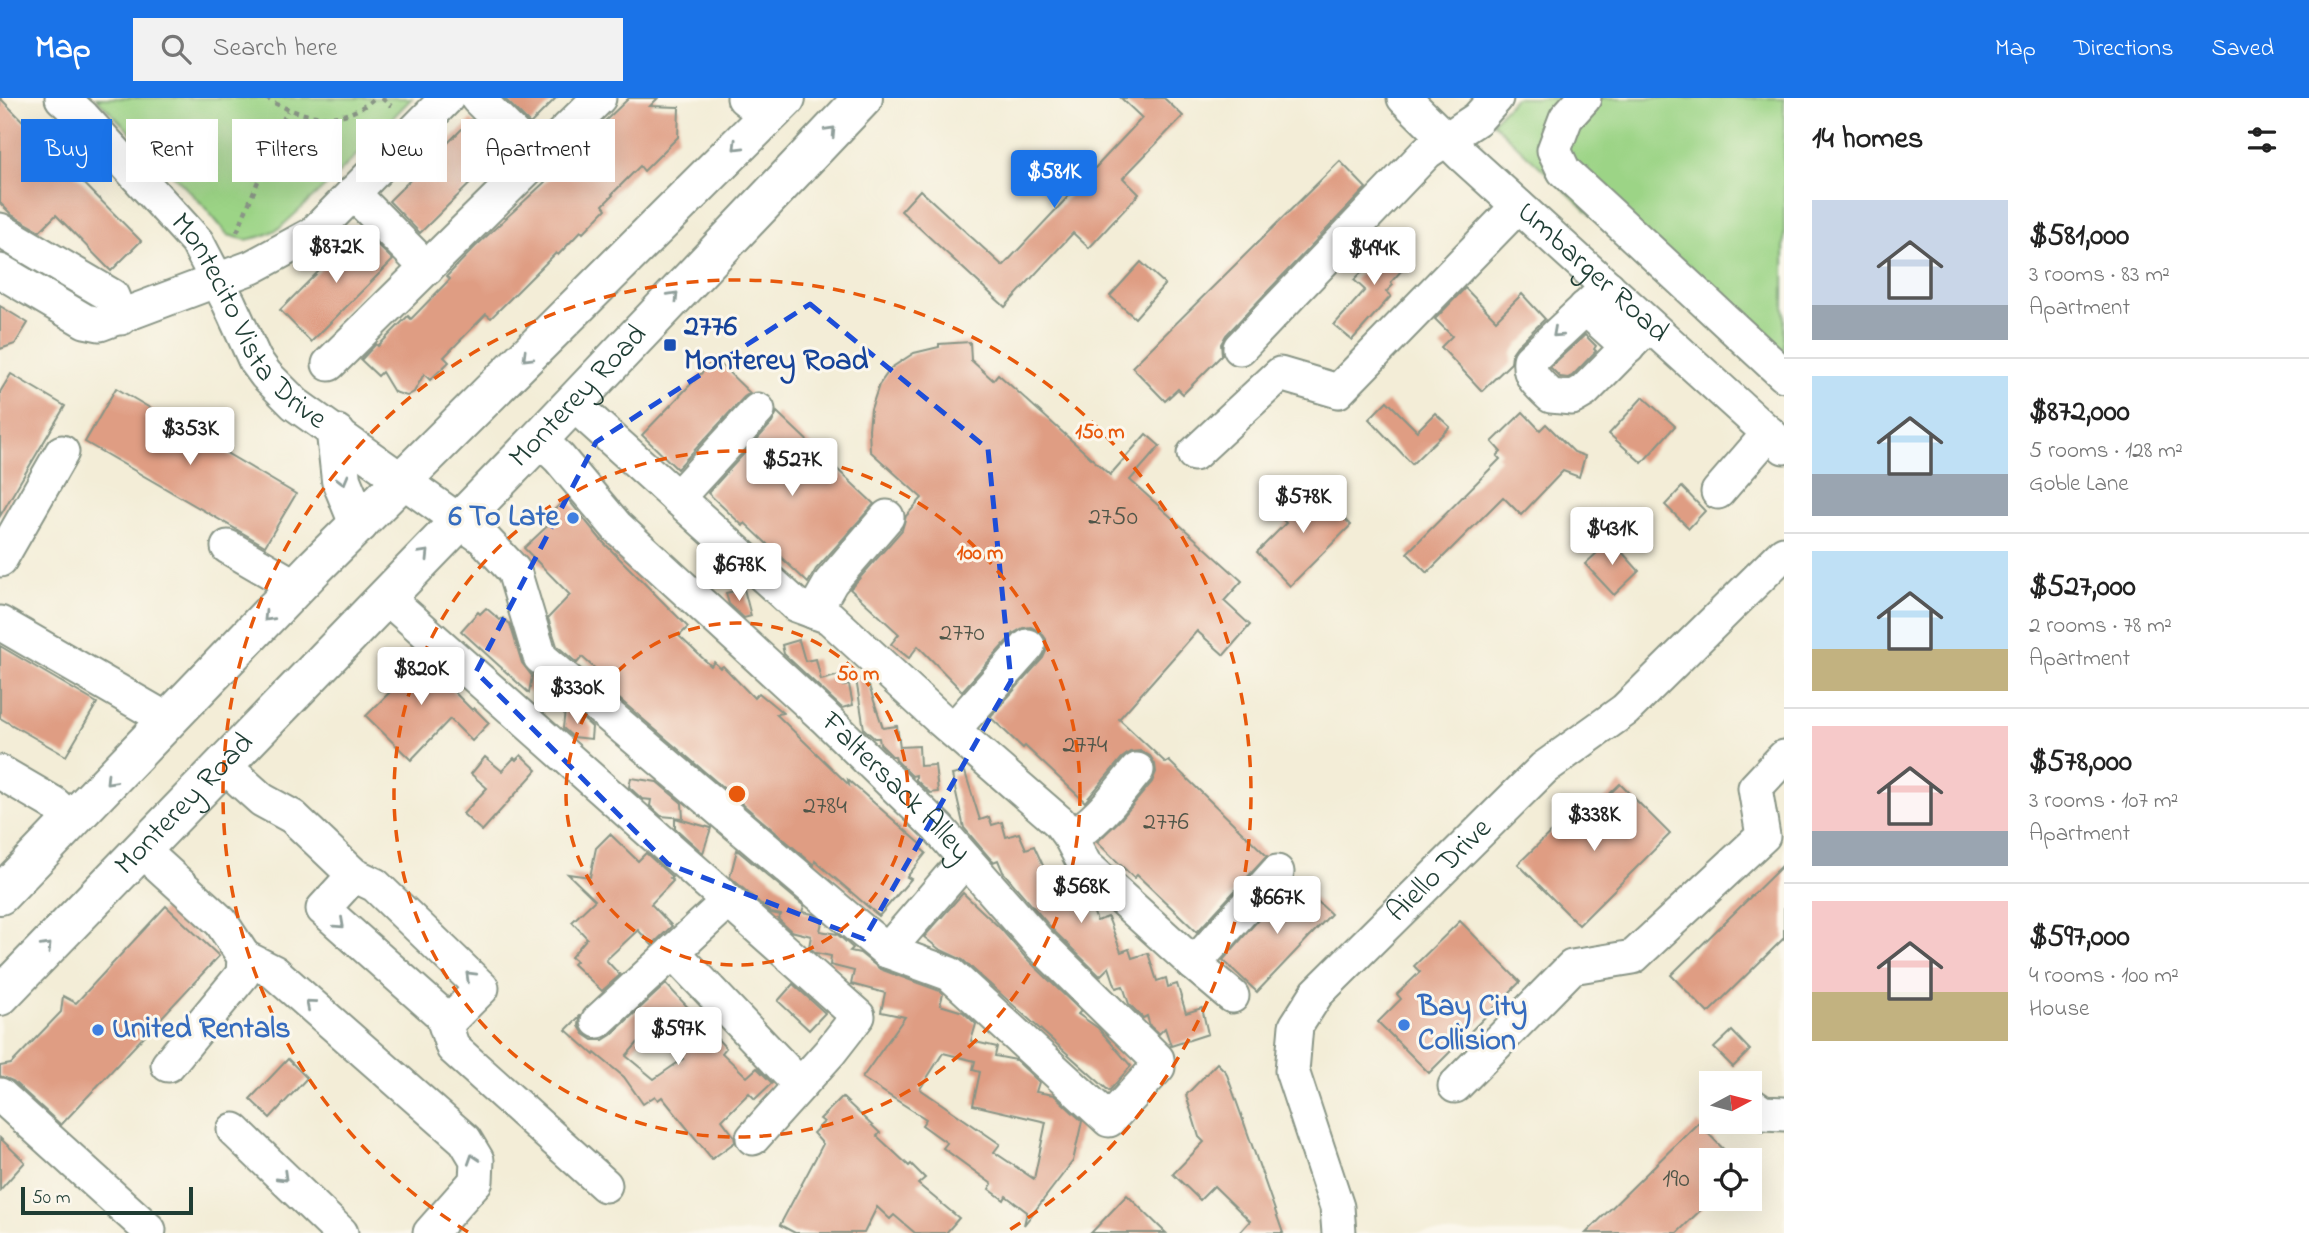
<!DOCTYPE html>
<html lang="en">
<head>
<meta charset="utf-8">
<style>
	:root { --surface:#fff; --page:#f2f2f2; --text:#222; --muted:#767676; --line:#e0e0e0; --accent:#1a73e8 }
	body { margin:0; font-family:"Indie Flower",sans-serif; background:var(--page); color:var(--text); height:100vh; display:flex; flex-direction:column; font-size:26px; white-space:nowrap }
	* { box-sizing:border-box; margin:0 }
	p { font-size:23px; color:var(--muted) }
	.icon { flex:none; width:38px; height:38px; fill:none; stroke:currentColor; stroke-width:2; stroke-linecap:round; stroke-linejoin:round }
	.map { position:relative; flex:1; overflow:hidden }
	.panel { display:flex; flex-direction:column; background:var(--surface); width:525px }
	.panel>* { flex:none }
	.hud { position:absolute; left:21px; top:21px; width:665px; height:63px; display:flex; gap:14px }
	.needle { width:46px; rotate:83deg }
	.fabs { position:absolute; left:1699px; top:973px; display:grid; gap:14px }
	.fabs a { display:grid; place-items:center; width:63px; height:63px; border-radius:0px; background:var(--surface); box-shadow:0 7px 28px #0002; font-size:35px }
	.scale { position:absolute; left:21px; bottom:18px; width:172px; box-sizing:border-box; padding-left:7px; border:4px solid #1f3d34; border-top:0; font-size:19px; line-height:24px; white-space:nowrap; color:#1f3d34; -webkit-text-stroke:5px #fbf7ec; paint-order:stroke }
	.price { position:absolute; translate:-50% -60px; padding:0 16px; border-radius:7px; background:#fff; color:#222; font-size:23px; line-height:46px; filter:drop-shadow(0 2px 4px #0008) }
	.price::after { content:''; position:absolute; left:50%; top:42px; width:21px; height:16px; margin-left:-10px; background:inherit; clip-path:polygon(0 0,100% 0,50% 100%) }
	.price.active { background:var(--accent); color:#fff }
	ul { padding:0; list-style:none }
	li { display:flex; align-items:center; gap:21px; height:175px; padding:0 28px }
	li+li { border-top:2px solid var(--line) }
	li span { display:grid; place-items:center; flex:none; width:196px; height:140px; border-radius:0px; color:#555 }
	li>.icon { margin-inline-start:auto }
	span .icon { width:84px; height:84px; fill:#fffc; stroke-width:1 }
	li b { font-size:30px }
	h2 { display:flex; justify-content:space-between; align-items:center; height:84px; padding:0 28px; font-size:30px }
	.pill { padding:0 24px; border-radius:0px; background:var(--surface); box-shadow:0 7px 28px #0002; font-size:24px; line-height:63px }
	.pill.active { background:var(--accent); color:#fff }
	header { display:flex; align-items:center; gap:42px; box-sizing:border-box; height:98px; padding:0 35px; background:var(--accent); color:#fff }
	header strong { font-size:33px }
	nav { display:flex; gap:38px; margin-inline-start:auto; font-size:24px }
	.search { width:490px; height:63px; background:var(--page); display:flex; align-items:center; gap:18px; box-sizing:border-box; padding:0 24px; border-radius:0px; color:var(--muted); font-size:26px }
	main { display:flex; flex:1; min-height:0 }
	.map>svg:first-child { display:block }
</style>
</head>
<body>
<header>
<strong>Map</strong>
<div class="search"><svg class="icon" aria-label="search" viewBox="0 0 24 24"><circle cx="10" cy="10" r="6"/><path d="M15 15l6 6"/></svg>Search here</div>
<nav><a>Map</a><a>Directions</a><a>Saved</a></nav>
</header>
<main>
<div class="map">
<svg width="1784" height="1135" viewBox="0 0 1784 1135">
	<rect width="100%" height="100%" fill="#fbf7ec"/>
	<filter id="ink" filterUnits="userSpaceOnUse"><feTurbulence type="fractalNoise" baseFrequency=".0143" numOctaves="2"/><feDisplacementMap in="SourceGraphic" scale="14" xChannelSelector="R" yChannelSelector="G"/><feConvolveMatrix kernelMatrix="1 2 1 2 8 2 1 2 1" color-interpolation-filters="sRGB"/></filter>
	<filter id="wash" filterUnits="userSpaceOnUse"><feTurbulence type="fractalNoise" baseFrequency=".00686" numOctaves="4" result="noise"/><feDisplacementMap in="SourceGraphic" scale="28" xChannelSelector="R" yChannelSelector="G"/><feGaussianBlur stdDeviation="1.57" result="paint"/><feColorMatrix in="noise" values="0 0 0 0 0 0 0 0 0 0 0 0 0 0 0 0 0 1.4 0 .05"/><feComposite in="paint" operator="in"/></filter>
	<g filter="url(#wash)">
		<rect width="100%" height="100%" fill="#f3edd7"/>
		<!-- green -->
		<g fill="#9cd486" stroke="#5e885d" stroke-width="2">
			<polygon points="96,0 412,0 334,80 280,130 263,138 246,142 228,137 202,106"/>
			<polygon points="1515,0 1784,0 1784,297 1492,24"/>
		</g>
		<g id="blocks">
			<!-- building -->
			<g fill="#df9d83" fill-rule="evenodd">
				<polygon points="0,0 141,143 111,173 56,117 40,133 12,117 0,105"/>
				<polygon points="504,0 556,0 530,26"/>
				<polygon points="629,0 658,0 650,8 679,9 678,39 644,73 640,68 612,96 613,97 603,107 606,111 583,135 581,133 558,157 556,155 491,220 486,216 444,259 449,264 430,282 424,276 414,294 407,298 394,294 382,274 378,278 361,262 376,246 378,248 408,218 411,221 450,181 447,178 475,149 561,69 563,71 604,30 602,26"/>
				<polygon points="1121,0 1164,0 1183,18 1123,80 1139,96 1089,150 1073,135 1005,209 901,113 920,92 1003,168 1142,20"/>
				<polygon points="471,22 503,53 420,135 389,103"/>
				<polygon points="1340,63 1366,90 1226,237 1221,246 1222,257 1183,296 1178,291 1165,303 1132,269"/>
				<polygon points="361,131 393,162 311,244 280,212"/>
				<polygon points="1388,139 1412,161 1391,184 1393,187 1386,194 1391,198 1352,242 1334,227 1365,192 1354,182 1370,166 1366,163"/>
				<polygon points="1141,164 1165,186 1135,220 1110,198"/>
				<polygon points="1465,190 1496,222 1522,196 1545,221 1517,248 1512,255 1511,265 1482,293 1441,249 1452,238 1435,221"/>
				<polygon points="0,208 28,225 15,246 0,251"/>
				<polygon points="1585,237 1596,248 1594,251 1596,253 1572,278 1568,280 1560,279 1550,269"/>
				<polygon points="970,244 971,262 993,282 998,276 1110,377 1146,336 1160,348 1130,382 1242,483 1224,503 1250,527 1224,557 1197,533 1119,621 1166,665 1169,663 1267,758 1197,834 1137,777 1134,780 1097,744 1120,722 1152,684 1156,674 1155,666 1150,658 1141,653 1130,654 1122,660 1085,704 1025,648 1023,650 990,619 1043,560 1047,551 1046,541 1041,534 1031,529 1023,530 1014,535 962,593 918,548 909,560 891,546 899,536 850,491 902,432 906,418 922,400 870,353 869,331 871,311 879,287 891,270 914,255 939,249 939,246"/>
				<polygon points="715,261 750,295 744,299 677,371 642,337"/>
				<polygon points="11,276 65,308 0,418 0,294"/>
				<polygon points="116,290 296,396 265,448 85,344"/>
				<polygon points="1643,299 1675,328 1642,365 1609,336"/>
				<polygon points="1387,303 1417,333 1435,315 1450,329 1412,366 1369,321"/>
				<polygon points="777,314 874,406 816,471 808,485 745,425 743,428 708,395 772,325"/>
				<polygon points="1523,314 1540,332 1546,326 1574,354 1585,358 1579,379 1563,373 1521,417 1503,399 1427,475 1407,455 1500,361 1497,358 1501,354 1492,344"/>
				<polygon points="1312,387 1351,427 1290,488 1257,454 1286,425 1279,418"/>
				<polygon points="1682,389 1705,413 1689,430 1665,407"/>
				<polygon points="567,400 602,443 688,529 679,538 711,568 714,564 720,570 723,568 754,600 759,595 783,615 776,616 849,687 848,682 922,747 920,750 926,755 907,779 911,781 879,818 815,763 814,767 604,588 609,583 582,559 577,565 557,548 548,520 570,497 524,450 557,419 552,414"/>
				<polygon points="1611,442 1639,473 1614,497 1585,466"/>
				<polygon points="744,491 751,518 744,520 729,506 726,495"/>
				<polygon points="486,510 500,522 503,520 510,526 522,565 532,578 529,595 461,533 478,514 480,516"/>
				<polygon points="799,542 805,563 816,561 821,582 840,577 843,588 849,587 853,607 842,610 784,556 782,547"/>
				<polygon points="0,548 97,605 66,658 0,620"/>
				<polygon points="411,550 472,612 474,610 489,625 472,643 450,621 411,662 366,618 399,585 388,575"/>
				<polygon points="866,579 883,630 897,628 900,649 919,648 920,668 935,667 938,694 930,695 916,682 916,677 912,678 896,662 895,658 892,658 880,646 879,640 874,640 864,631 856,581"/>
				<polygon points="565,612 574,613 592,629 591,641 573,639 563,630"/>
				<polygon points="521,657 537,672 482,733 463,716 487,690 471,676 485,659 502,673 514,660 516,662"/>
				<polygon points="965,674 980,722 989,719 992,727 1002,724 1006,739 1019,735 1026,751 1034,748 1046,774 1055,771 1059,783 1064,782 1072,803 1087,797 1097,823 1108,819 1121,854 1129,851 1132,860 1148,855 1157,883 1166,880 1168,889 1177,886 1186,915 1202,910 1208,936 1171,948 1165,930 1159,936 1150,928 1147,918 1143,920 1129,906 1123,888 1116,890 1109,869 1100,878 1053,832 1003,774 998,762 993,764 964,730 952,677"/>
				<polygon points="631,680 657,684 682,705 683,720 661,718 650,708 651,702 642,701 629,689"/>
				<polygon points="1620,686 1670,736 1579,827 1518,766 1564,721 1569,725 1592,703 1597,708"/>
				<polygon points="675,720 711,730 703,755 675,730"/>
				<polygon points="610,736 638,763 646,755 672,779 670,780 673,783 651,806 672,828 652,847 638,832 606,862 620,877 602,893 573,866 576,863 571,859 587,840 572,824 595,802 568,776 590,779 596,750"/>
				<path d="M737,752L804,808L802,814L813,816L822,824L820,833L837,836L853,850L850,853L860,855L880,871L940,893L943,896L940,907L963,914L976,926L971,943L997,949L995,958L1016,962L1039,984L1036,994L1054,997L1082,1023L1073,1063L1024,1127L1027,1114L1006,1098L1004,1102L989,1091L992,1086L943,1050L947,1045L922,1027L926,1021L862,980L905,919L881,914L885,895L851,886L854,873L830,867L831,858L816,855L809,849L811,838L791,833L778,821L781,817L771,815L730,779ZM943,955L975,963L973,972L980,974L973,1007L1046,1024L1034,1081L994,1054L1000,1046L920,991Z"/>
				<polygon points="1784,766 1784,840 1708,915 1671,877"/>
				<polygon points="1294,781 1331,816 1257,894 1223,862"/>
				<polygon points="963,795 1001,831 1025,859 1081,913 1078,916 1098,930 1131,968 1109,993 963,862 939,851 924,839"/>
				<polygon points="166,808 219,858 61,1027 13,983 0,978 0,968 11,966 61,914 63,898 76,905"/>
				<polygon points="1460,823 1520,884 1429,975 1378,924 1401,901 1397,896 1420,874 1414,868"/>
				<path d="M666,886L726,950L722,955L747,979L757,970L772,985L755,1001L749,995L722,1022L734,1038L735,1044L712,1061L662,999L658,1002L655,998L643,1006L624,979L595,955L594,957L566,932L580,918L579,928L584,936L593,942H603L611,937ZM650,931L683,961L654,981L626,958Z"/>
				<polygon points="793,886 825,915 809,932 778,903"/>
				<polygon points="1732,933 1750,952 1733,969 1714,950"/>
				<polygon points="288,961 307,980 270,1020 250,1001"/>
				<polygon points="1217,965 1226,974 1283,1135 1239,1135 1250,1123 1214,1088 1200,1102 1173,1076 1204,1044 1199,1039 1186,997"/>
				<polygon points="842,999 880,1035 877,1038 909,1068 911,1066 925,1080 918,1086 959,1120 946,1135 915,1135 894,1117 890,1121 877,1109 864,1135 795,1135 780,1127 823,1046 813,1035 824,1024 820,1021"/>
				<polygon points="1698,1025 1734,1062 1712,1062 1712,1101 1677,1135 1586,1135"/>
				<polygon points="0,1040 25,1064 0,1092"/>
				<polygon points="1127,1097 1166,1135 1091,1135"/>
			</g>
		</g>
	</g>
	<g filter="url(#ink)">
		<use href="#blocks" fill-opacity="0" stroke="#899586" stroke-width="2"/>
		<g fill="none" stroke-linecap="round" stroke-linejoin="round">
			<!-- minor casing -->
			<g stroke="#899586" stroke-width="37">
				<g id="minor">
					<path id="s1" d="M62,0L83,19L197,144L229,205L255,262L266,277L295,306L483,440L514,473L540,559L846,819L887,853L965,762"/>
					<polyline points="477,0 538,61"/>
					<polyline points="744,0 767,18"/>
					<path id="s2" d="M1404,0L1462,57L1784,349"/>
					<polyline points="1584,0 1566,20 1554,52 1564,73 1784,277"/>
					<polyline points="353,95 427,170"/>
					<polyline points="0,132 112,198 121,220"/>
					<polyline points="0,173 85,223 100,226 252,169 313,136 447,0"/>
					<path d="M1608,189L1530,262C1528,279 1540,287 1551,298L1572,300L1584,293L1649,227"/>
					<polyline points="1585,210 1628,249"/>
					<polyline points="1240,250 1427,54 1477,21 1496,0"/>
					<polyline points="329,266 599,0"/>
					<polyline points="572,305 796,507 829,519 940,621 1059,724 1070,739 1085,767 1194,866 1232,898"/>
					<path id="s3" d="M539,341L559,360L617,429L824,619L938,730L1039,845L1157,961L1158,969L1109,1022L950,876L887,853"/>
					<polyline points="1194,356 1280,276 1338,293 1518,108"/>
					<polyline points="1718,394 1769,335"/>
					<polyline points="677,400 758,312"/>
					<polyline points="228,449 297,489"/>
					<polyline points="0,462 62,354"/>
					<polyline points="385,498 858,918 830,954 753,1040"/>
					<polyline points="814,514 831,484 887,419"/>
					<polyline points="0,525 168,622"/>
					<polyline points="953,632 1028,548"/>
					<polyline points="223,667 262,702 293,719 354,777 375,787 482,890 446,926"/>
					<polyline points="0,674 53,705 72,722"/>
					<path d="M1070,739C1098,724 1117,696 1137,672"/>
					<polyline points="141,751 221,824 244,859 243,876 168,967"/>
					<polyline points="354,777 323,811 442,917 453,950 605,1087"/>
					<polyline points="673,854 800,987"/>
					<polyline points="244,859 274,874 465,1042 477,1062 476,1083 430,1135"/>
					<polyline points="1194,866 1277,774"/>
					<polyline points="598,923 728,803"/>
					<polyline points="1455,988 1572,869 1633,859 1763,738 1755,690 1784,659"/>
					<polyline points="0,997 149,1132"/>
					<polyline points="1750,1006 1763,1015 1784,1016"/>
					<polyline points="234,1032 341,1135"/>
					<path id="s4" d="M1339,1135L1337,1109L1292,973L1296,928L1317,895L1544,670L1625,612L1784,455"/>
				</g>
			</g>
			<!-- major casing -->
			<g stroke="#899586" stroke-width="42">
				<g id="major">
					<polyline points="336,336 341,382 359,426"/>
					<polyline points="0,797 314,470 786,0"/>
					<path id="s5" d="M0,898L539,341L863,0"/>
				</g>
			</g>
			<!-- path -->
			<g stroke="#899586" stroke-width="4.5" stroke-dasharray="5 5" stroke-linecap="butt">
				<path d="M266,0C299,20 343,30 374,0"/>
				<polyline points="382,0 391,8"/>
				<polyline points="237,134 287,13"/>
			</g>
			<!-- minor -->
			<use href="#minor" stroke="#fff" stroke-width="33"/>
			<!-- major -->
			<use href="#major" stroke="#fff" stroke-width="38"/>
		</g>
		<!-- one-way arrows -->
		<defs><path id="oneway-chevron" d="M-2-3.5L2.5 0L-2 3.5" fill="none" stroke-width="1.6" stroke-linecap="round" stroke-linejoin="round" transform="scale(1.75)"/></defs>
		<g stroke="#8f9e9a">
			<use href="#oneway-chevron" transform="translate(831 33) rotate(-47)"/>
			<use href="#oneway-chevron" transform="translate(737 48) rotate(135)"/>
			<use href="#oneway-chevron" transform="translate(674 198) rotate(-46)"/>
			<use href="#oneway-chevron" transform="translate(1557 235) rotate(138)"/>
			<use href="#oneway-chevron" transform="translate(527 259) rotate(135)"/>
			<use href="#oneway-chevron" transform="translate(343 382) rotate(75)"/>
			<use href="#oneway-chevron" transform="translate(425 456) rotate(-46)"/>
			<use href="#oneway-chevron" transform="translate(268 519) rotate(134)"/>
			<use href="#oneway-chevron" transform="translate(110 682) rotate(134)"/>
			<use href="#oneway-chevron" transform="translate(340 826) rotate(42)"/>
			<use href="#oneway-chevron" transform="translate(47 849) rotate(-46)"/>
			<use href="#oneway-chevron" transform="translate(470 878) rotate(-136)"/>
			<use href="#oneway-chevron" transform="translate(310 906) rotate(-139)"/>
			<use href="#oneway-chevron" transform="translate(473 1061) rotate(-108)"/>
			<use href="#oneway-chevron" transform="translate(283 1079) rotate(44)"/>
		</g>
	</g>
	<!-- marked area -->
	<path fill="none" stroke="#1d4ed8" stroke-width="5" stroke-dasharray="14 9" stroke-linejoin="round" d="M810,206L988,351L1011,583L864,841L668,766L476,574L596,344Z"/>
	<!-- distance rings -->
	<g fill="none" stroke="#e8590c" stroke-width="3.5" stroke-dasharray="12 9">
		<circle cx="737" cy="696" r="171"/>
		<circle cx="737" cy="696" r="343"/>
		<path d="M468 1134A514 514 0 1 1 1006 1134"/>
	</g>
	<!-- markers -->
	<rect fill="#1a4fb4" stroke="#fbf7ec" stroke-width="2.5" x="663" y="240" width="14" height="14" rx="3.5"/>
	<g fill="#3f7fe0" stroke="#fbf7ec" stroke-width="2.5">
		<circle cx="573" cy="420" r="7"/>
		<circle cx="1404" cy="927" r="7"/>
		<circle cx="98" cy="932" r="7"/>
	</g>
	<g text-anchor="middle" dominant-baseline="central" stroke-width="6" stroke-linejoin="round" paint-order="stroke">
		<!-- number labels -->
		<g font-size="26" fill="#4f5548">
			<text x="1113" y="420">2750</text>
			<text x="962" y="536">2770</text>
			<text x="1085" y="648">2774</text>
			<text x="825" y="709">2784</text>
			<text x="1166" y="725">2776</text>
			<text x="1676" y="1082">190</text>
		</g>
		<!-- street labels -->
		<g font-size="30" fill="#1f3d34" stroke="#fbf7ec">
			<text stroke="none"><textPath href="#s2" startOffset="257">Umbarger Road</textPath></text>
			<text stroke="none"><textPath href="#s1" startOffset="294">Montecito Vista Drive</textPath></text>
			<text stroke="none"><textPath href="#s5" startOffset="833">Monterey Road</textPath></text>
			<text stroke="none"><textPath href="#s3" startOffset="499">Faltersack Alley</textPath></text>
			<text stroke="none"><textPath href="#s5" startOffset="266">Monterey Road</textPath></text>
			<text stroke="none"><textPath href="#s4" startOffset="427">Aiello Drive</textPath></text>
		</g>
		<!-- transit labels -->
		<g font-size="30" font-weight="bold" fill="#164399" stroke="#fbf7ec" text-anchor="start">
			<text x="684" y="230">2776<tspan x="684" dy="34">Monterey Road</tspan></text>
		</g>
		<!-- shop labels -->
		<g font-size="30" font-weight="bold" fill="#366cbe" stroke="#fbf7ec" text-anchor="start">
			<text x="559" y="420" text-anchor="end">6 To Late</text>
			<text x="1418" y="910">Bay City<tspan x="1418" dy="34">Collision</tspan></text>
			<text x="112" y="932">United Rentals</text>
		</g>
	</g>
	<circle cx="737" cy="696" r="10" fill="#e8590c" stroke="#fbf7ec" stroke-width="3.5"/>
	<g font-size="21" text-anchor="middle" font-weight="bold" fill="#e8590c" stroke="#fbf7ec" stroke-width="6" stroke-linejoin="round" paint-order="stroke">
		<text x="1100" y="340">150 m</text>
		<text x="980" y="461">100 m</text>
		<text x="858" y="582">50 m</text>
	</g>
</svg>
<div class="fabs">
<a><svg class="needle" viewBox="-14 -14 28 28"><path d="M0-13l5 13h-10z" fill="#e53935"/><path d="M0 13l5-13h-10z" fill="#767676"/></svg></a>
<a><svg class="icon" aria-label="locate" viewBox="0 0 24 24"><circle cx="12" cy="12" r="6"/><path d="M12 2v4M12 18v4M2 12h4M18 12h4"/></svg></a>
</div>
<div class="scale">50 m</div>
<b class="price active" style="left:1054px;top:112px">$581K</b>
<b class="price" style="left:336px;top:187px">$872K</b>
<b class="price" style="left:1374px;top:189px">$494K</b>
<b class="price" style="left:190px;top:369px">$353K</b>
<b class="price" style="left:792px;top:400px">$527K</b>
<b class="price" style="left:1303px;top:437px">$578K</b>
<b class="price" style="left:1612px;top:469px">$431K</b>
<b class="price" style="left:739px;top:505px">$678K</b>
<b class="price" style="left:421px;top:609px">$820K</b>
<b class="price" style="left:577px;top:628px">$330K</b>
<b class="price" style="left:1594px;top:755px">$338K</b>
<b class="price" style="left:1081px;top:827px">$568K</b>
<b class="price" style="left:1277px;top:838px">$667K</b>
<b class="price" style="left:678px;top:969px">$597K</b>
<div class="hud">
<a class="pill active">Buy</a>
<a class="pill">Rent</a>
<a class="pill">Filters</a>
<a class="pill">New</a>
<a class="pill">Apartment</a>
</div>
</div>
<section class="panel">
<h2>14 homes<svg class="icon" aria-label="filters" viewBox="0 0 24 24"><path d="M4 7h16M4 17h16"/><circle cx="9" cy="7" r="2"/><circle cx="15" cy="17" r="2"/></svg></h2>
<ul>
<li><span style="background:linear-gradient(#c9d6e8 75%,#9aa5b1 0)"><svg class="icon" aria-label="home" viewBox="0 0 24 24"><path d="M3 11l9-7 9 7M6 9v11h12V9"/></svg></span><div><b>$581,000</b><p>3 rooms · 83 m²</p><p>Apartment</p></div></li>
<li><span style="background:linear-gradient(#bfe0f5 70%,#9aa5b1 0)"><svg class="icon" aria-label="home" viewBox="0 0 24 24"><path d="M3 11l9-7 9 7M6 9v11h12V9"/></svg></span><div><b>$872,000</b><p>5 rooms · 128 m²</p><p>Goble Lane</p></div></li>
<li><span style="background:linear-gradient(#bfe0f5 70%,#c2b280 0)"><svg class="icon" aria-label="home" viewBox="0 0 24 24"><path d="M3 11l9-7 9 7M6 9v11h12V9"/></svg></span><div><b>$527,000</b><p>2 rooms · 78 m²</p><p>Apartment</p></div></li>
<li><span style="background:linear-gradient(#f6c9c9 75%,#9aa5b1 0)"><svg class="icon" aria-label="home" viewBox="0 0 24 24"><path d="M3 11l9-7 9 7M6 9v11h12V9"/></svg></span><div><b>$578,000</b><p>3 rooms · 107 m²</p><p>Apartment</p></div></li>
<li><span style="background:linear-gradient(#f6c9c9 65%,#c2b280 0)"><svg class="icon" aria-label="home" viewBox="0 0 24 24"><path d="M3 11l9-7 9 7M6 9v11h12V9"/></svg></span><div><b>$597,000</b><p>4 rooms · 100 m²</p><p>House</p></div></li>
</ul>
</section>
</main>
</body>
</html>
